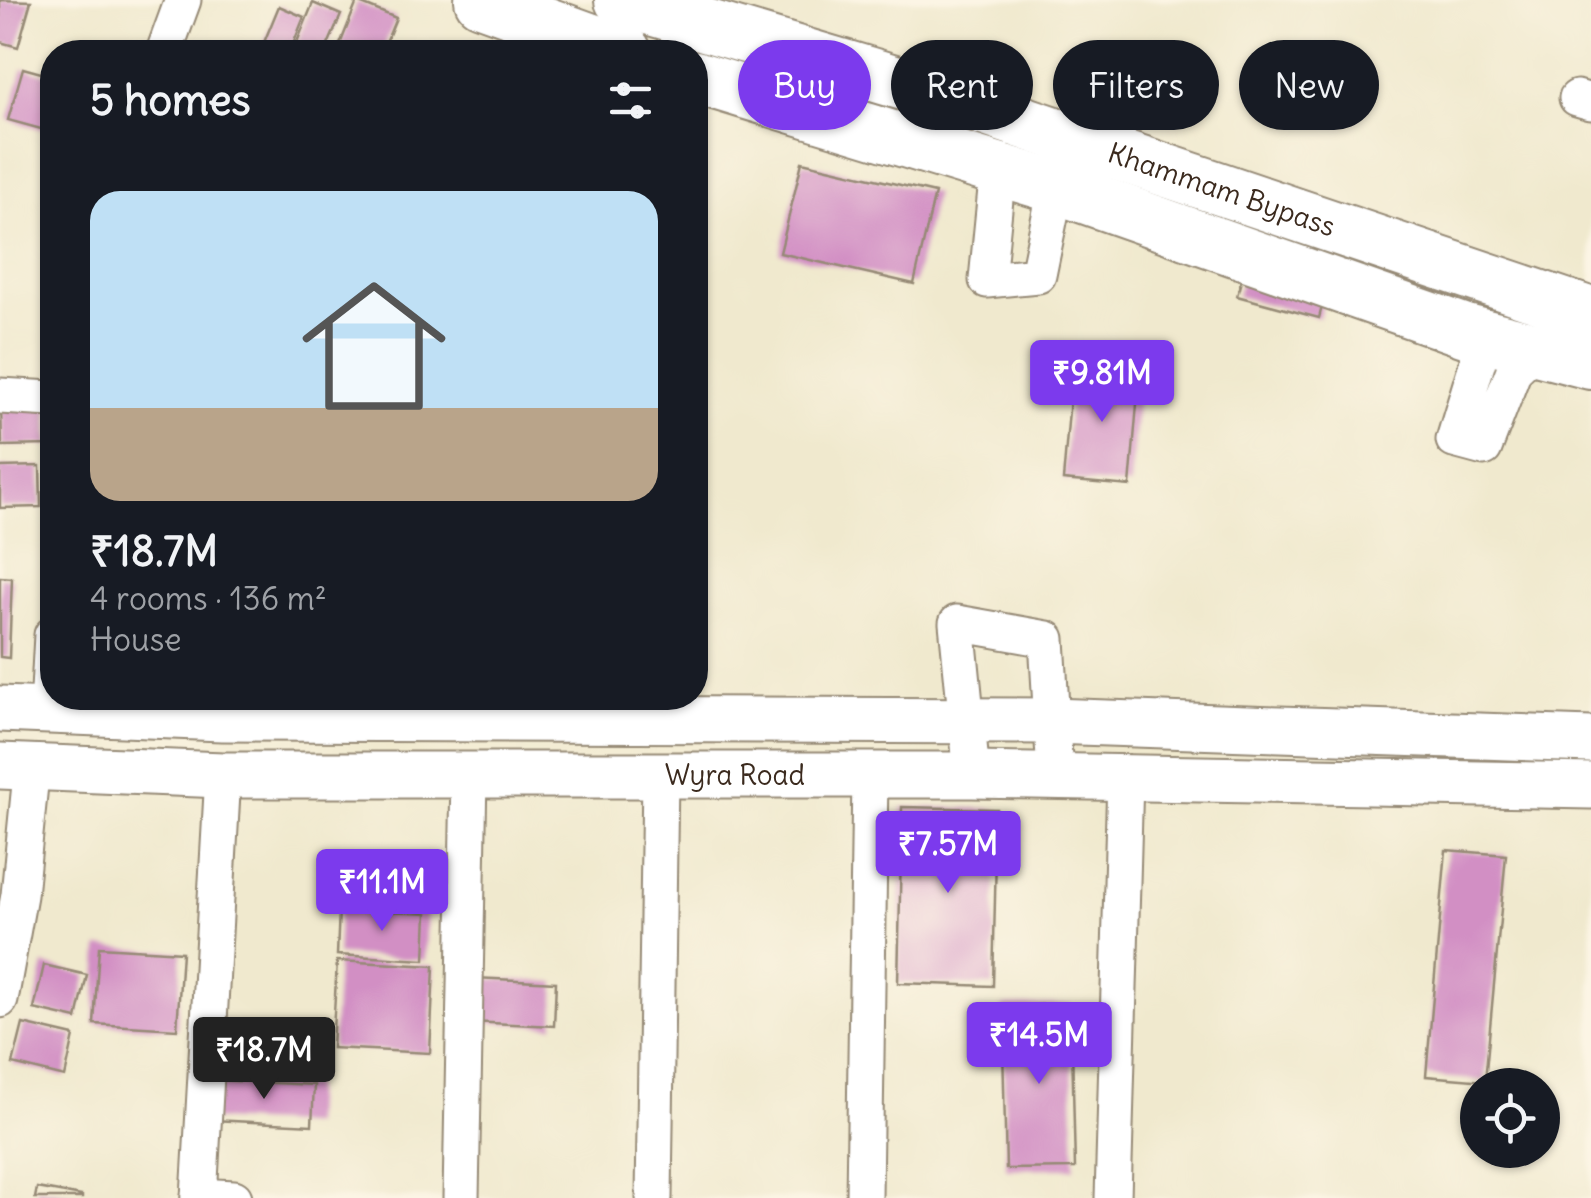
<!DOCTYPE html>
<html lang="en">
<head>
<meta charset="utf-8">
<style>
	:root { --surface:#171b24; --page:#242831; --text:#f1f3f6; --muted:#9ea1a6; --line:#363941; --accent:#7c3aed }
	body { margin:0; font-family:Delius,sans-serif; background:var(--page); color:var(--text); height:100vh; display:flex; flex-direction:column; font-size:38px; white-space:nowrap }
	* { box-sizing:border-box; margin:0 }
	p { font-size:32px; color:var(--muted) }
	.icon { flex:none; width:55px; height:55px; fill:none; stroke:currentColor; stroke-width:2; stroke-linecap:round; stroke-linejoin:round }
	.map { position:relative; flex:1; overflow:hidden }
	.side { position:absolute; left:40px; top:40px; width:668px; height:670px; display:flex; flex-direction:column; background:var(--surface); border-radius:40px; box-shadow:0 2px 8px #0004 }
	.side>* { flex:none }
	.top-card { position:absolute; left:738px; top:40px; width:702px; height:90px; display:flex; gap:20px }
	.tools { position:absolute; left:1460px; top:1068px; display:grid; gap:20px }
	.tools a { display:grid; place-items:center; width:100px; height:100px; border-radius:50%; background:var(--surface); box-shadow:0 2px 8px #0004; font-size:50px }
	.price { position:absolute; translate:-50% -85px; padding:0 22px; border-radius:10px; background:var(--accent); color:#fff; font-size:32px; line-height:65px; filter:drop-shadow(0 2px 5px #0008) }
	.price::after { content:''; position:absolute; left:50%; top:60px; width:30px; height:22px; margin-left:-15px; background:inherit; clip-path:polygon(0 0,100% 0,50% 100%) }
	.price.current { background:#222; color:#fff }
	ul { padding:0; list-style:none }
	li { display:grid; align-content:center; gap:20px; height:530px; padding:0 50px }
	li+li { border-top:2px solid var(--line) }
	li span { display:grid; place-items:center; height:310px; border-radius:30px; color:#555 }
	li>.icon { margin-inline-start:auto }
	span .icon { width:180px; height:180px; fill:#fffc; stroke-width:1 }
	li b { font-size:42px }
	h2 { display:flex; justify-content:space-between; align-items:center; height:120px; padding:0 50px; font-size:42px }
	.chip { padding:0 35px; border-radius:45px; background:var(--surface); box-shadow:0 2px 8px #0004; font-size:35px; line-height:90px }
	.chip.current { background:var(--accent); color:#fff }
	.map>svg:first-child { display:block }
</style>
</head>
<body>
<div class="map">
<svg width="1591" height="1198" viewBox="0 0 1591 1198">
	<rect width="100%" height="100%" fill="#fcf5e5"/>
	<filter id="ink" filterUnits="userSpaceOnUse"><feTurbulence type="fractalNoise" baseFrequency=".01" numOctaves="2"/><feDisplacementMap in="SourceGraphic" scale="20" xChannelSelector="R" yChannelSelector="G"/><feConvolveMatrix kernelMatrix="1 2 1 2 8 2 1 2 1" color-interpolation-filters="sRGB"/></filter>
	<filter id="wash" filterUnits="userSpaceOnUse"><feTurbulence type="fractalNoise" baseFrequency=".0048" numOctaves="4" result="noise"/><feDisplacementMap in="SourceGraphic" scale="40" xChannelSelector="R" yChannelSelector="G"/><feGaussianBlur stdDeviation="2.25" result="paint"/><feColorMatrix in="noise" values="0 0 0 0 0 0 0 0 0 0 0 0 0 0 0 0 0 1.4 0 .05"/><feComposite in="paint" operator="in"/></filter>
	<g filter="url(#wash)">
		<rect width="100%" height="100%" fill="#f0e9ce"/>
		<g id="blocks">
			<!-- building -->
			<g fill="#d28fc4">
				<polygon points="0,0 31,1 18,47 0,42"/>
				<polygon points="357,2 396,18 382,52 337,52"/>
				<polygon points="313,3 341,15 325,52 293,52"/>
				<polygon points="279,6 304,17 290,52 260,52"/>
				<polygon points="23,68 52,76 52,132 8,120"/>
				<polygon points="802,162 935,193 914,284 780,253"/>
				<polygon points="1242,277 1324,299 1319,318 1237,296"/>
				<polygon points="1073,364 1140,369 1130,486 1063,480"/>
				<polygon points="1,405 48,405 49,445 2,446"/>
				<polygon points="40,466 41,507 0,508 0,467"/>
				<polygon points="0,577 12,578 9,658 0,657"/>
				<polygon points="902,807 997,809 993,986 898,983"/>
				<polygon points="1446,850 1506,855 1485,1081 1426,1076"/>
				<polygon points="339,909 427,913 425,960 337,955"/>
				<polygon points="99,947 182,952 177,1029 94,1024"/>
				<polygon points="337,961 434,966 430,1053 332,1048"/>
				<polygon points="44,965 87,975 77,1019 34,1009"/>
				<polygon points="474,978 556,982 554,1026 471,1022"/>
				<polygon points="1071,1004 1075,1168 1006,1169 1002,1006"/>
				<polygon points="23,1024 74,1036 65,1077 13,1064"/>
				<polygon points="215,1080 314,1085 312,1125 213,1120"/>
				<polygon points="37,1188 82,1196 82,1198 35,1198"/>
			</g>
		</g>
	</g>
	<g filter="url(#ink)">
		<use href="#blocks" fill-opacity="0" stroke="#968a76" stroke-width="2.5"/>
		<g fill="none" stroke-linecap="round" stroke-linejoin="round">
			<!-- minor casing -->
			<g stroke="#968a76" stroke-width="39">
				<g id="minor">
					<polyline points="164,52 183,0"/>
					<polyline points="1577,98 1591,102"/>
					<polyline points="998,169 987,280 1038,275 1056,187"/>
					<polyline points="1466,331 1478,350 1478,361 1454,440 1484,448 1514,370 1537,348"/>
					<polyline points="0,396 52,399"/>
					<polyline points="48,709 52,635"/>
					<polyline points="972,775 957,623 1047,639 1055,776"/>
					<polyline points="0,1000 19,895 32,764"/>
					<polyline points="199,1196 234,1198"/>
					<polyline points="199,1198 223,775"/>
					<polyline points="461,1198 469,775"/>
					<polyline points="654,1198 660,775"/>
					<polyline points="864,1198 870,775"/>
					<polyline points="1113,1198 1125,778"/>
				</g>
			</g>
			<!-- major casing -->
			<g stroke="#968a76" stroke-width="49">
				<g id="major">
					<polyline points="0,709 222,718 1051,721 1591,740"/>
					<path id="s1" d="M0,766L223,775H972L1591,786"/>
				</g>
			</g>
			<!-- highway casing -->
			<g stroke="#968a76" stroke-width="56">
				<g id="highway">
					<polyline points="481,0 625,52"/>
					<path id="s2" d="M621,0L948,97L1591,314"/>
					<polyline points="695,77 1056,187 1466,331 1591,363"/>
				</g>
			</g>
			<!-- minor -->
			<use href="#minor" stroke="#fff" stroke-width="35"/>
			<!-- major -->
			<use href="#major" stroke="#fff" stroke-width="45"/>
			<!-- highway -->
			<use href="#highway" stroke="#fff" stroke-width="52"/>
		</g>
	</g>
	<g text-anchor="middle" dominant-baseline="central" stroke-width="8" stroke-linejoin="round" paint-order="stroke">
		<!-- street labels -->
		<g font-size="28" fill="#3b2a1e" stroke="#fcf5e5">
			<text stroke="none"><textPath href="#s2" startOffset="630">Khammam Bypass</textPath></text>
			<text stroke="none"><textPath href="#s1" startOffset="735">Wyra Road</textPath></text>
		</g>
	</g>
</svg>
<div class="tools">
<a><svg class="icon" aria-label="locate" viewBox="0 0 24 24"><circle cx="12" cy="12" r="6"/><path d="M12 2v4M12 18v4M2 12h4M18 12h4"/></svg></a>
</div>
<b class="price" style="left:1102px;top:425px">₹9.81M</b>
<b class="price" style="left:948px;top:896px">₹7.57M</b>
<b class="price" style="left:382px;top:934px">₹11.1M</b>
<b class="price" style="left:1039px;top:1087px">₹14.5M</b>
<b class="price current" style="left:264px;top:1102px">₹18.7M</b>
<div class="top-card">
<a class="chip current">Buy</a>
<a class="chip">Rent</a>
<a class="chip">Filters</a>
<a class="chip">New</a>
</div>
<section class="side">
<h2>5 homes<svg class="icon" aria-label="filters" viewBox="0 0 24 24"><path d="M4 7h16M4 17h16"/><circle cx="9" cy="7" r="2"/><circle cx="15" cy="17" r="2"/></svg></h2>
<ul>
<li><span style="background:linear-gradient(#bfe0f5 70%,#b9a48a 0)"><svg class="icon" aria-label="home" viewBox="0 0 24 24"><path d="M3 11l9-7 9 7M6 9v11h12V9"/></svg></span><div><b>₹18.7M</b><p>4 rooms · 136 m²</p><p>House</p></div></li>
</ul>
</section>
</div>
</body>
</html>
